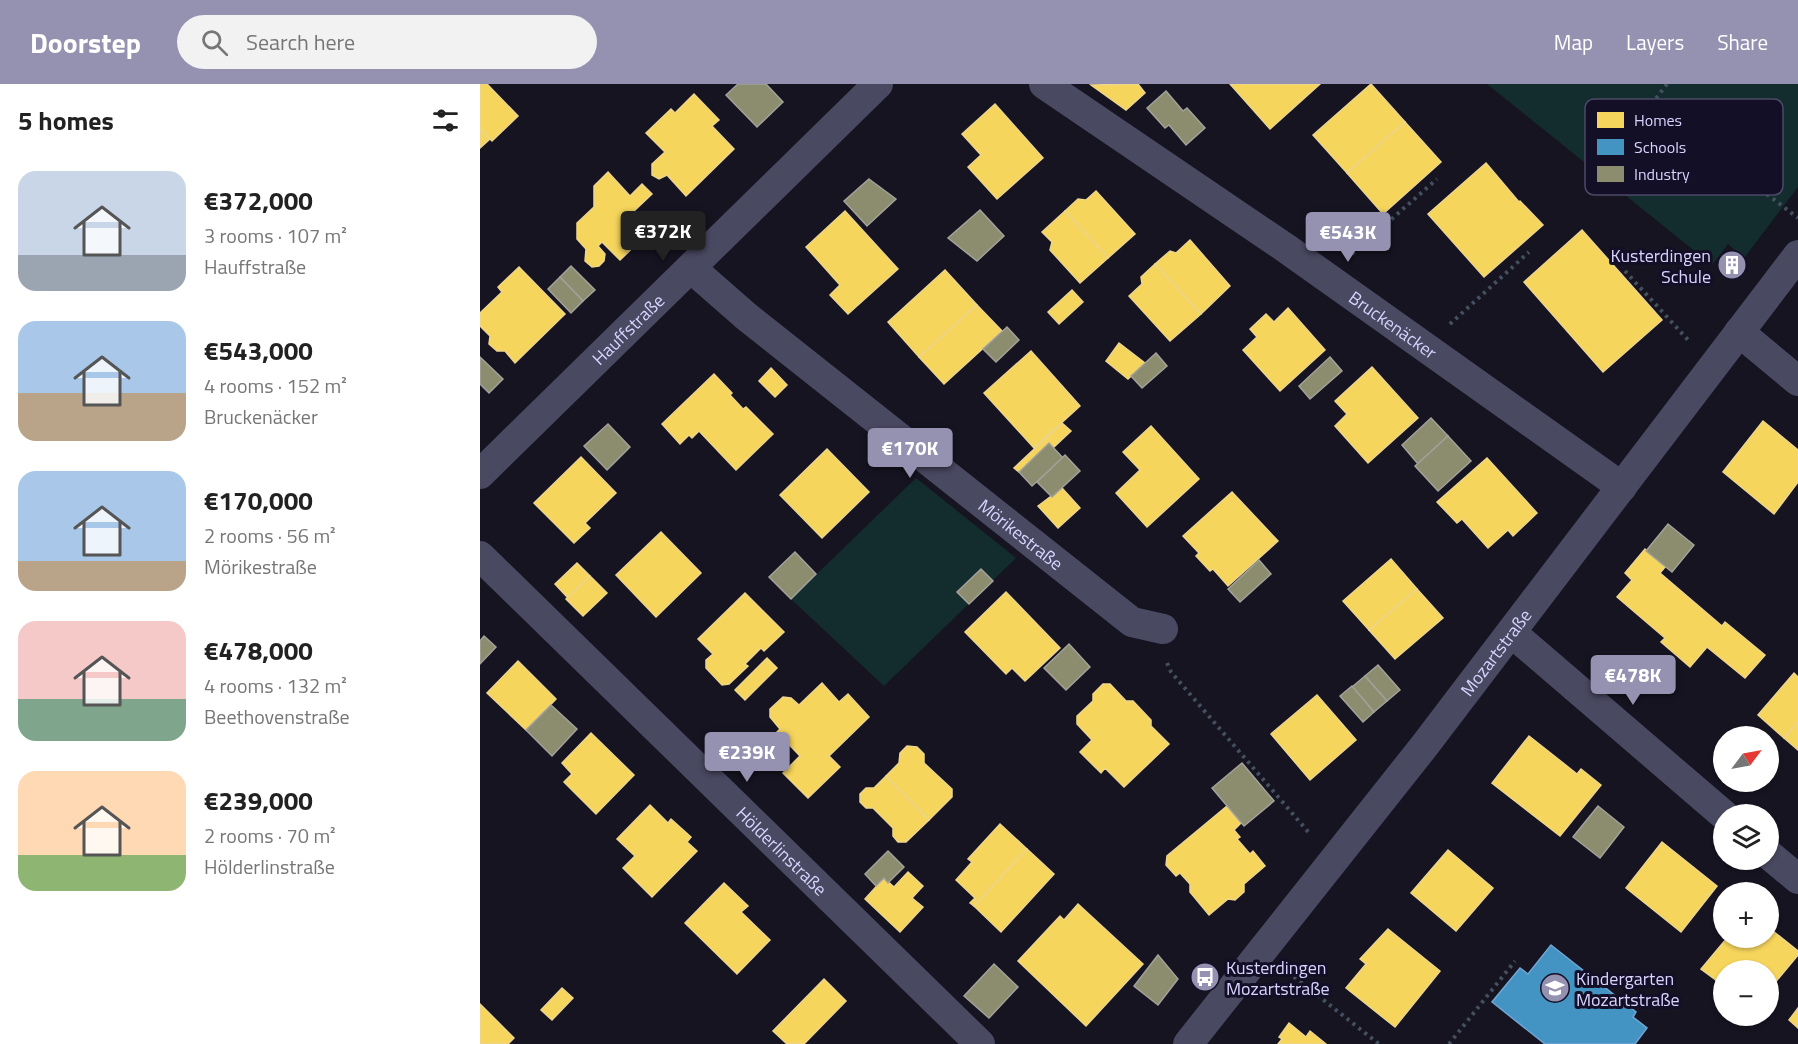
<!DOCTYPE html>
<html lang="en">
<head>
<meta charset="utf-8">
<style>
	:root { --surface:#fff; --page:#f2f2f2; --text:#222; --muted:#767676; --accent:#9591b1 }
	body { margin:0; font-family:"Titillium Web",sans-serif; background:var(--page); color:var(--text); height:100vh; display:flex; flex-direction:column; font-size:22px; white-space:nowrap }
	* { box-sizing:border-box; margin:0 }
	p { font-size:20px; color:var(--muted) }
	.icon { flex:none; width:33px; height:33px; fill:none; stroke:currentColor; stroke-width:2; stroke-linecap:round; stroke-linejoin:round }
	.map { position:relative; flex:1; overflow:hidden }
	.sheet { display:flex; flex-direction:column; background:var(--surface); width:480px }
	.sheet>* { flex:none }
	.needle { width:39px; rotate:58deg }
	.tools { position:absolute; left:1233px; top:642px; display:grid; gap:12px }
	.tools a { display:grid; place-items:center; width:66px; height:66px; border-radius:50%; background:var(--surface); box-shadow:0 2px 4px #0004; font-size:30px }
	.price { position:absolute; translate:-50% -51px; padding:0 14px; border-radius:6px; background:var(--accent); color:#fff; font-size:20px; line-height:39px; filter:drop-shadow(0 2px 3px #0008) }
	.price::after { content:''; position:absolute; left:50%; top:36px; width:18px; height:14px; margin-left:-9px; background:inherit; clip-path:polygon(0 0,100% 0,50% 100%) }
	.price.selected { background:#222; color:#fff }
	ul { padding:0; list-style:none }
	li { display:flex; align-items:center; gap:18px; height:150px; padding:0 18px }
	li span { display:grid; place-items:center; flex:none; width:168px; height:120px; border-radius:18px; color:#555 }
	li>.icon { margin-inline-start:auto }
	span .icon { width:72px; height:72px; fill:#fffc; stroke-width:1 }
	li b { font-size:26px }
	h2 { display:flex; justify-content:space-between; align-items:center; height:72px; padding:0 18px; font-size:26px }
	header { display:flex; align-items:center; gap:36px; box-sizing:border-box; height:84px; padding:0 30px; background:var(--accent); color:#fff }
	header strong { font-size:28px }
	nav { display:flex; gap:33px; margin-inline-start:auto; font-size:21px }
	.search { width:420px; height:54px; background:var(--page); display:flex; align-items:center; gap:15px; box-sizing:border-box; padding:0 21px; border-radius:33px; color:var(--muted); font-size:22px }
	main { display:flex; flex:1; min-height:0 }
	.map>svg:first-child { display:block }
</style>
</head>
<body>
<header>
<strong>Doorstep</strong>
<div class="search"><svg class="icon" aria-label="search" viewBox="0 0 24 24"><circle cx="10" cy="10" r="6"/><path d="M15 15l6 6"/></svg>Search here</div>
<nav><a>Map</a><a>Layers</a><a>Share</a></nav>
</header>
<main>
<section class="sheet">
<h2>5 homes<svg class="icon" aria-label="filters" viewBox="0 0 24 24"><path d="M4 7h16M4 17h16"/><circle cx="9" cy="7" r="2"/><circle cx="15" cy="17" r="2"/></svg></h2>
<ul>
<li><span style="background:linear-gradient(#c9d6e8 70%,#9aa5b1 0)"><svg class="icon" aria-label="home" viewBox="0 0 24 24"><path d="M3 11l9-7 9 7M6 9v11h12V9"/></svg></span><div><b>€372,000</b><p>3 rooms · 107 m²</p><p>Hauffstraße</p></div></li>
<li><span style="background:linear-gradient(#a9c7e8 60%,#b9a48a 0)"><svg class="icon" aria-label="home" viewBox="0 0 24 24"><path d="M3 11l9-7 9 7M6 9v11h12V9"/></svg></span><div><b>€543,000</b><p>4 rooms · 152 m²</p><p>Bruckenäcker</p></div></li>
<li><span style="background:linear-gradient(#a9c7e8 75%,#b9a48a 0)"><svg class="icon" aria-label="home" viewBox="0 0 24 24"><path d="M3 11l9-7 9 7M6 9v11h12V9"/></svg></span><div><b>€170,000</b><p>2 rooms · 56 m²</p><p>Mörikestraße</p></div></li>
<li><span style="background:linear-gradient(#f6c9c9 65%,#7fa58c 0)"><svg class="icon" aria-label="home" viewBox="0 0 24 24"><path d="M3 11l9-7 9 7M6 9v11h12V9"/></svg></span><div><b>€478,000</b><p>4 rooms · 132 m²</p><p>Beethovenstraße</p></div></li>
<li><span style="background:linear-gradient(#ffd9b3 70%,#8fb573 0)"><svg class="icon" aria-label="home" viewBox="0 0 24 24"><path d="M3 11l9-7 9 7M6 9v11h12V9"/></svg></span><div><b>€239,000</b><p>2 rooms · 70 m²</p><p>Hölderlinstraße</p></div></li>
</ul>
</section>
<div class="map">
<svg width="1318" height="960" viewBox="0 0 1318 960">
	<rect width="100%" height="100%" fill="#161421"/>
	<!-- green -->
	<g fill="#132c2d">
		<polygon points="1007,0 1318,0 1318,103 1264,174 1248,160 1232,181"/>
		<polygon points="436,394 536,474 404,602 311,515"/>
	</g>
	<!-- homes -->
	<g fill="#f6d55c" stroke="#edd58d" stroke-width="1.5">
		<polygon points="0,0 7,0 38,32 12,57 0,45"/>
		<polygon points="658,0 665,9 646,26 611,1"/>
		<polygon points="750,0 840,0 790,45"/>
		<polygon points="891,0 925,38 867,89 833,51"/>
		<polygon points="214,10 239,36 232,42 254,65 206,112 187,91 179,95 172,91 172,80 185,68 166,49 191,25 195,29"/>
		<polygon points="515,20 563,74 517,115 488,83 501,71 482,50"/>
		<polygon points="925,38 961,78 903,130 867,89"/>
		<polygon points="0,45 10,55 0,64"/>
		<polygon points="1006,79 1039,118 1040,117 1063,141 1004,193 948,130"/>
		<polygon points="128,88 150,112 162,100 172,110 154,127 172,145 140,176 122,158 118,162 125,170 124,177 119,182 112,183 105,177 106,165 97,155 97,139 114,123 114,102"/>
		<polygon points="616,107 655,150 628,174 585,127 598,115 606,116"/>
		<polygon points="365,127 418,185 368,230 350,211 360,201 326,163"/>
		<polygon points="585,127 628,174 600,199 570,166 572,158 562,148"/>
		<polygon points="1102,146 1182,236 1123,288 1044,198"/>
		<polygon points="710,156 750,202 721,230 675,180 690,167 696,169"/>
		<polygon points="1251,172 1261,178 1253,191 1243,185"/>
		<polygon points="675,180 721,230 690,257 649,212 662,200 661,193"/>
		<polygon points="39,183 85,230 35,279 25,267 17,267 9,260 10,252 0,242 0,229 22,208 18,203"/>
		<polygon points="465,186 497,221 439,273 408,238"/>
		<polygon points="592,206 603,218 579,240 568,228"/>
		<polygon points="497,221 522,247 464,300 439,273"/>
		<polygon points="808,224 845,266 800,307 763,266 777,253 770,245 786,230 794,238"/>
		<polygon points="639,259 665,279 648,295 626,277"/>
		<polygon points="551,267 600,322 554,364 504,309"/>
		<polygon points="892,283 938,334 888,379 855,342 867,330 855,317"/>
		<polygon points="291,284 307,301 295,313 279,297"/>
		<polygon points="234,290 252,309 250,311 263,325 266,323 293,350 256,386 219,347 212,354 209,351 200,360 182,340"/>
		<polygon points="1283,337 1318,366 1318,398 1294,430 1243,388"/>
		<polygon points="582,339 591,347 573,364 569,359 539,388 534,384"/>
		<polygon points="671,342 719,395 667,443 636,409 660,386 643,368"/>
		<polygon points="347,365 389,408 342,454 300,411"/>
		<polygon points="101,373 136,409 105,439 110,444 94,459 54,419"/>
		<polygon points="1007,374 1057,429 1033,452 1028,446 1008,464 982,435 977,439 957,418"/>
		<polygon points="582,404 600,424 578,444 558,422"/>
		<polygon points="752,408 798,457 748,502 733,485 730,487 716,472 719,469 703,452"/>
		<polygon points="181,448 221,489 176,533 136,491"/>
		<polygon points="1165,465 1185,483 1180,489 1242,542 1245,538 1285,571 1265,594 1227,563 1210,583 1181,558 1185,554 1137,513 1152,496 1145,489"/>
		<polygon points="911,475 937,505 889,546 863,517"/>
		<polygon points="97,479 110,492 88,514 75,500"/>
		<polygon points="110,492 127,509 103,532 86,515"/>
		<polygon points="937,505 963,534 915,575 889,546"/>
		<polygon points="526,508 580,564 545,597 532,584 526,590 485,548"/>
		<polygon points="265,509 304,548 284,567 281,564 265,580 268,582 249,600 242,601 226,584 226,576 233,570 218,555"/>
		<polygon points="287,574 297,584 265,616 255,606"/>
		<polygon points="38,577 76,615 46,646 7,609"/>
		<polygon points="1314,589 1318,593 1318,638 1304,654 1278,631"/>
		<polygon points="342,599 359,618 368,610 389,633 349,672 360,683 328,714 303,689 320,672 297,648 300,645 290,633 290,625 303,613 311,614 319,621"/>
		<polygon points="623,600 630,600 646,617 653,617 671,636 671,642 689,660 644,703 625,684 621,689 600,668 612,656 597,640 597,632 613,617 613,610"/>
		<polygon points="837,611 876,656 830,696 791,650"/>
		<polygon points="1318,638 1318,666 1304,654"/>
		<polygon points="111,649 154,691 116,730 84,698 92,690 82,679"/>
		<polygon points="1049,652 1097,690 1101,685 1121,701 1080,752 1012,699"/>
		<polygon points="427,662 437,663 444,670 444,679 472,705 472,713 449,736 406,692 419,679 420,669"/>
		<polygon points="406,692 449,736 426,758 418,758 413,752 413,744 393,724 386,724 380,718 380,710 386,704 394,704"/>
		<polygon points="170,721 188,739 191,735 211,753 207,758 217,767 172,813 143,784 155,772 137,755"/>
		<polygon points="747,722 761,739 754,746 760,753 757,755 770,770 773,767 785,782 764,800 764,808 755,816 748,815 729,831 710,808 710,800 700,789 696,792 686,781 687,772"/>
		<polygon points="520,740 547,765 494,822 490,819 495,814 476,796 492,778 488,775"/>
		<polygon points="1182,758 1237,802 1201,848 1146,804"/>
		<polygon points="547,765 574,790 521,848 494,822"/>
		<polygon points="968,766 1013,804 976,847 931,809"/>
		<polygon points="428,788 443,802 432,814 443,823 420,848 385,815 404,794 414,803"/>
		<polygon points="244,799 268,822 261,828 290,856 257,890 205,839"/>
		<polygon points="598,820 663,880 606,942 538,877 580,832 584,836"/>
		<polygon points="1288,843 1318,867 1318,871 1288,907 1288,886 1244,886 1244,902 1221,885 1247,854 1288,854"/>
		<polygon points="908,845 960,887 915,943 866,904 886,880 880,875"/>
		<polygon points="344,895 366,917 324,960 307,960 293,947"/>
		<polygon points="82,904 93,914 72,936 61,926"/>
		<polygon points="0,920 34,954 28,960 0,960"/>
		<polygon points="1318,924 1318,944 1309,936"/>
		<polygon points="809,939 826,953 830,947 846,960 798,960 802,955 799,953"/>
	</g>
	<!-- schools -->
	<polygon fill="#4393c3" stroke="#70a6d5" stroke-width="1.5" points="1071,861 1156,928 1153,933 1167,944 1155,960 1065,960 1012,918 1040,884 1048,890"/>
	<!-- industry -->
	<g fill="#8c8c6e" stroke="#a3a29a" stroke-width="1.5">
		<polygon points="258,0 286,0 303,18 277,43 246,11"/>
		<polygon points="686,7 703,27 707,24 725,44 706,61 689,41 685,44 667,24"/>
		<polygon points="389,95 416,115 387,142 364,117"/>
		<polygon points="500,126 524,152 497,177 468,154"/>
		<polygon points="91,182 115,206 103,217 80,193"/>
		<polygon points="80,193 103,217 91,229 68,205"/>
		<polygon points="527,243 539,256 516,278 503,265"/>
		<polygon points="676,269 687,282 662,304 651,292"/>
		<polygon points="0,273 23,295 9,309 0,300"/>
		<polygon points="850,273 862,287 830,315 819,302"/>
		<polygon points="951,334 968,352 938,380 922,361"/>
		<polygon points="128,340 150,363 127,386 104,362"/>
		<polygon points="968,352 991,377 958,407 935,382"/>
		<polygon points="569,359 583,374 552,402 539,388"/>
		<polygon points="585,371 600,387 572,413 557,398"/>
		<polygon points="1188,440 1214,461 1192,488 1166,467"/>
		<polygon points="315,468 336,490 311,515 289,493"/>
		<polygon points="779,476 791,490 760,518 748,505"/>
		<polygon points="501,485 513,497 489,520 477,508"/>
		<polygon points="4,552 16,563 0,580 0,557"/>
		<polygon points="589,560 610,583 586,606 564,584"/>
		<polygon points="898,581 920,606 907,617 885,592"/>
		<polygon points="885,592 907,617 894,628 872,603"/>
		<polygon points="872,602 894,628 883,638 860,612"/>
		<polygon points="71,621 97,645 72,672 46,646"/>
		<polygon points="762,679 794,717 764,742 732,704"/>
		<polygon points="1118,722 1144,743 1120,774 1093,753"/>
		<polygon points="408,767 424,783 408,799 404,794 396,802 385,790"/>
		<polygon points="678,871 698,895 678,921 654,902"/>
		<polygon points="514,880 538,903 509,934 484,912"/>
	</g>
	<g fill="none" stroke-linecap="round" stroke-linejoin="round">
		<!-- path -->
		<g stroke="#44505f" stroke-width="4" stroke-dasharray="3 4.5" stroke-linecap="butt">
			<polyline points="1187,0 1171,21 1318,134"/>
			<polyline points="872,170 957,95"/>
			<polyline points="1145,187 1209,257"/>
			<polyline points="970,240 1049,168"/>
			<polyline points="687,579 691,588 830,750"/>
			<polyline points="808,888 899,960"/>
			<polyline points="969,960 1035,877"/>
		</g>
		<!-- street -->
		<g stroke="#4a4962" stroke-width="30">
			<path id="s1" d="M564,0L807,165L1142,403"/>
			<path id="s2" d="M211,184L267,233L652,538L683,545"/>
			<polyline points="1259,248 1318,297"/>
			<path id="s3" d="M0,390L398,0"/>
			<path id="s4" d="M0,472L500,960"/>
			<polyline points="1032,549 1244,731"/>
			<polyline points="1288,770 1318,795"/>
			<path id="s5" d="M708,960L945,661L1318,171"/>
		</g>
	</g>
	<!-- icons -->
	<defs>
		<g id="building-disc" transform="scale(1.5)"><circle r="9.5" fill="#9591b1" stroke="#130f26"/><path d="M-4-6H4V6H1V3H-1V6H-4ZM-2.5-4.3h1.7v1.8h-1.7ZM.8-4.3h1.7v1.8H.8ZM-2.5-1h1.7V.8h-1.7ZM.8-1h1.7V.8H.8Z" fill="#fff"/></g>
		<g id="bus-disc" transform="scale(1.5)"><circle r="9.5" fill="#9591b1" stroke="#130f26"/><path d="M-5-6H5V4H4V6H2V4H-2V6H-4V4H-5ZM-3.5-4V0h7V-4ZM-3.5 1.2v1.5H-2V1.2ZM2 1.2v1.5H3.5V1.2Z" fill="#fff"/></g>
		<g id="school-disc" transform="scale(1.5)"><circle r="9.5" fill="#9591b1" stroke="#130f26"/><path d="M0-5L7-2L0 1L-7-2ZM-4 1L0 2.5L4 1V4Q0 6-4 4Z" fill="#fff"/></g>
	</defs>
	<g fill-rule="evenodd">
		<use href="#building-disc" x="1252" y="181"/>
		<use href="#bus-disc" x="725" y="893"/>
		<use href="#school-disc" x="1075" y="904"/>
	</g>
	<g text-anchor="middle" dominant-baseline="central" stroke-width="6" stroke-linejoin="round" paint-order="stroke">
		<!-- poi labels -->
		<g font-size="18" fill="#d9d4ff" stroke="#130f26" text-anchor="start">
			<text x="1231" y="171" text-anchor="end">Kusterdingen<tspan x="1231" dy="21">Schule</tspan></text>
			<text x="746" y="883">Kusterdingen<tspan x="746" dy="21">Mozartstraße</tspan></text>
			<text x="1096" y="894">Kindergarten<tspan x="1096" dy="21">Mozartstraße</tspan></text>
		</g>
		<!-- street labels -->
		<g font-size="18" fill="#d9d4ff" stroke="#130f26">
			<text stroke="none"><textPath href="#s1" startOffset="424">Bruckenäcker</textPath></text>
			<text stroke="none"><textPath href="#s3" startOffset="207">Hauffstraße</textPath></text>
			<text stroke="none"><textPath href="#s2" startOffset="424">Mörikestraße</textPath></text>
			<text stroke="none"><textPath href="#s5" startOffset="498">Mozartstraße</textPath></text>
			<text stroke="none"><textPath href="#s4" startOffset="422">Hölderlinstraße</textPath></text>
		</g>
	</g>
	<!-- legend -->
	<rect x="1105" y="15" width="198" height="96" rx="9" fill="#130f26" stroke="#4e4a67" stroke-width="1.5"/>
	<rect x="1117" y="28" width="27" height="16" fill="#f6d55c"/>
	<rect x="1117" y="55" width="27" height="16" fill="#4393c3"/>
	<rect x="1117" y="82" width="27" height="16" fill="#8c8c6e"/>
	<g font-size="16" fill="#d9d4ff">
		<text x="1154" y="42">Homes</text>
		<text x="1154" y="69">Schools</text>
		<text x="1154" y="96">Industry</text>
	</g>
</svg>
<div class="tools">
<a><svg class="needle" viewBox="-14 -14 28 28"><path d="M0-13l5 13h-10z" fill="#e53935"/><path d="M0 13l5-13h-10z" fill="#767676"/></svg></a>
<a><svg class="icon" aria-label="layers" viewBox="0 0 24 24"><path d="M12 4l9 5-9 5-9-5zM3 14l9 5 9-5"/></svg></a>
<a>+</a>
<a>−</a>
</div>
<b class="price selected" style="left:183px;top:178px">€372K</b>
<b class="price" style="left:868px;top:179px">€543K</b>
<b class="price" style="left:430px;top:395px">€170K</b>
<b class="price" style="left:1153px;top:622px">€478K</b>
<b class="price" style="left:267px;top:699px">€239K</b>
</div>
</main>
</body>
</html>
